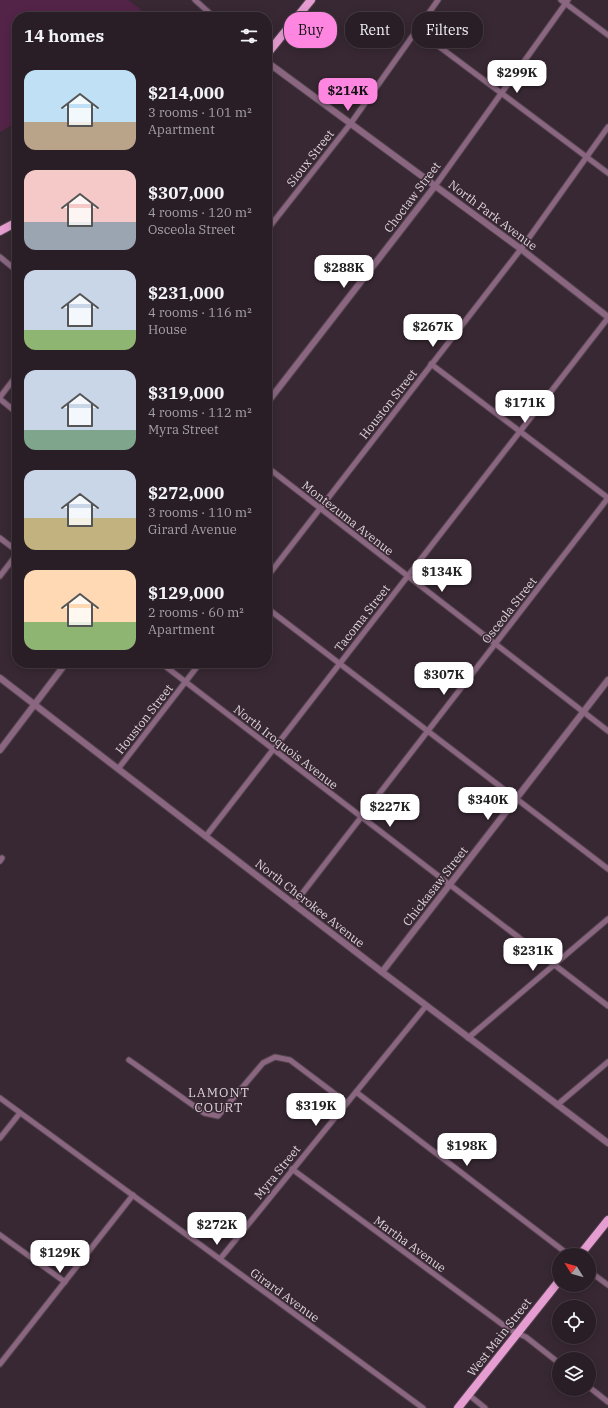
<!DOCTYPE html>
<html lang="en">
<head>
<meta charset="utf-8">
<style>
	:root { --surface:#2a1e26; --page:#32272e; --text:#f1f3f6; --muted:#a5a2a7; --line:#463c43; --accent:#fe85e0 }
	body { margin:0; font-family:"IBM Plex Serif",serif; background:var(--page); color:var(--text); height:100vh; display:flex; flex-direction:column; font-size:15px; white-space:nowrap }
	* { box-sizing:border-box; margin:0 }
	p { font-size:13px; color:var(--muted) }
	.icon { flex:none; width:22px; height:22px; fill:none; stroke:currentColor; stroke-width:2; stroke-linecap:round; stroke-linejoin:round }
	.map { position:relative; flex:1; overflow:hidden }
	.drawer { position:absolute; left:12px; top:12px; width:260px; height:656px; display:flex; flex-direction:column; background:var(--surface); border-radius:16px; box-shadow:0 2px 10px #0003,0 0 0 1px var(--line) }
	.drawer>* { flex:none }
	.hud { position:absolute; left:284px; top:12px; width:264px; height:36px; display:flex; gap:8px }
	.needle { width:26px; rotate:307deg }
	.buttons { position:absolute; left:552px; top:1248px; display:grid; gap:8px }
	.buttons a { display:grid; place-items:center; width:44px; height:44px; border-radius:50%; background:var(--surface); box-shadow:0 2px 10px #0003,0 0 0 1px var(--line); font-size:20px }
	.price { position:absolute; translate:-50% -34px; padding:0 9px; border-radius:8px; background:#fff; color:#222; font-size:13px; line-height:26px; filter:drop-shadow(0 1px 2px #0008) }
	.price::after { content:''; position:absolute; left:50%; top:24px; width:12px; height:9px; margin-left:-6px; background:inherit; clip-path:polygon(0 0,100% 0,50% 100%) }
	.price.current { background:var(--accent); color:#111 }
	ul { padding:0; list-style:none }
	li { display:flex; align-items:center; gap:12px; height:100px; padding:0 12px }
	li span { display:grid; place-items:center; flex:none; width:112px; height:80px; border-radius:12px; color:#555 }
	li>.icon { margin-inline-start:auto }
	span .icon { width:48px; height:48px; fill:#fffc; stroke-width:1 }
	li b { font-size:17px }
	h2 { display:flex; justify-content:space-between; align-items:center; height:48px; padding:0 12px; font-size:17px }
	.chip { padding:0 14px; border-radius:16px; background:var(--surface); box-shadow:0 2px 10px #0003,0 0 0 1px var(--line); font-size:14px; line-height:36px }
	.chip.current { background:var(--accent); color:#111 }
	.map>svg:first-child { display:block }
</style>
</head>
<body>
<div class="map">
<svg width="608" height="1408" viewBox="0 0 608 1408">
	<rect width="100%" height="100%" fill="#382833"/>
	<!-- green -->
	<polygon fill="#542448" points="0,0 128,0 141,10 135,17 17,17 17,122 0,132"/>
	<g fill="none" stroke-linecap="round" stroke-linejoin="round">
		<!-- minor casing -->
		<g stroke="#53444e" stroke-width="7">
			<g id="minor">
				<polyline points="195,0 214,17"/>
				<polyline points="561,0 608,35"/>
				<polyline points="417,30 608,173"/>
				<polyline points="435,186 568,0"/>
				<polyline points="267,230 351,123 438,0"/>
				<polyline points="0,257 17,271"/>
				<polyline points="431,364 608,498"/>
				<polyline points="0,397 17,375"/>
				<polyline points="0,399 17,413"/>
				<polyline points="267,467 608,731"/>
				<polyline points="0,538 17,551"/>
				<polyline points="0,576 17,554"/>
				<polyline points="267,577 521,249 608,127"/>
				<polyline points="267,608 608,869"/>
				<polyline points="161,663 608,1006"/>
				<polyline points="118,769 200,663"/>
				<polyline points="206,836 608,318"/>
				<polyline points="0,861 2,858"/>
				<polyline points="294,904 608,498"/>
				<polyline points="468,1038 608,919"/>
				<polyline points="129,1060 204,1113 218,1116 263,1063 275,1057 290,1060 347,1103"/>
				<polyline points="356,1092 569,1255"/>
				<polyline points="0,1098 423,1408"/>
				<polyline points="557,1105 608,1062"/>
				<polyline points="0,1138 20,1113"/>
				<polyline points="292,1169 510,1330 526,1337 559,1363"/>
				<polyline points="0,1235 65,1282"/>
				<polyline points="220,1259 426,1006"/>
				<polyline points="589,1271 608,1285"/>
				<polyline points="0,1364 133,1195"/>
				<polyline points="589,1387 608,1402"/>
				<polyline points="469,1395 485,1408"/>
			</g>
		</g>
		<!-- tertiary casing -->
		<g stroke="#53444e" stroke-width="8">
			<g id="tertiary">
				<polyline points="267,62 521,249 608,317"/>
				<polyline points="267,403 435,186"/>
				<polyline points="0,678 382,972 608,1143"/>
				<polyline points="0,750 66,663"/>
				<polyline points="382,972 608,680"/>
			</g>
		</g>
		<!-- primary casing -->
		<g stroke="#53444e" stroke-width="10">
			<g id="primary">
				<polyline points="267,54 311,0"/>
				<polyline points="0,231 17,222"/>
				<polyline points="580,1255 608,1220"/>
				<polyline points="458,1408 559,1281"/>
			</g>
		</g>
		<!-- minor -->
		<use href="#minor" stroke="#8a6680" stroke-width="5"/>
		<!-- tertiary -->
		<use href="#tertiary" stroke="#8a6680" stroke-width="6"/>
		<!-- primary -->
		<use href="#primary" stroke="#e69dd2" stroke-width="8"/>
	</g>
	<g text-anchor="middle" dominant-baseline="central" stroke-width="3" stroke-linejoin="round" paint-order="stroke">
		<!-- street labels -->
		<g font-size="12" fill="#dfd5dc" stroke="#382833">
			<text transform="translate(310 158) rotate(-52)">Sioux Street</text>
			<text transform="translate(412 197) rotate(-53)">Choctaw Street</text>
			<text transform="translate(493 215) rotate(37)">North Park Avenue</text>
			<text transform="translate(388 404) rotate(-52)">Houston Street</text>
			<text transform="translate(348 518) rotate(38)">Montezuma Avenue</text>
			<text transform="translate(509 610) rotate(-52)">Osceola Street</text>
			<text transform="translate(362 618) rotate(-52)">Tacoma Street</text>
			<text transform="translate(144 719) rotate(-52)">Houston Street</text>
			<text transform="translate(286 747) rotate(38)">North Iroquois Avenue</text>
			<text transform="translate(435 886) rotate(-52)">Chickasaw Street</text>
			<text transform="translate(310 903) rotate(38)">North Cherokee Avenue</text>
			<text transform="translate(277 1172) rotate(-51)">Myra Street</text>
			<text transform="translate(410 1244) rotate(36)">Martha Avenue</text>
			<text transform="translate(285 1295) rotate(36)">Girard Avenue</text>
			<text transform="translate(499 1337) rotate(-52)">West Main Street</text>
		</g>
		<!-- neighbourhood labels -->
		<g font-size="13" letter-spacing="1" fill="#dfd5dc" stroke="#382833">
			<text x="219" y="1092">LAMONT<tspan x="219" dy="15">COURT</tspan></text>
		</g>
	</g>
</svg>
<div class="buttons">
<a><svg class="needle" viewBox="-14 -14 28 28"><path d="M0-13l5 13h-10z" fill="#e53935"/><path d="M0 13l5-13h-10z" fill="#a5a2a7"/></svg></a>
<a><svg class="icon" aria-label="locate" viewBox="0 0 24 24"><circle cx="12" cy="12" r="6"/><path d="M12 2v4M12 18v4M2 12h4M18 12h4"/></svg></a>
<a><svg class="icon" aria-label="layers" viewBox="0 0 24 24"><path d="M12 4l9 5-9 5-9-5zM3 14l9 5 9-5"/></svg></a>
</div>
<b class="price" style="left:517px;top:94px">$299K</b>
<b class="price current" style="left:348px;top:112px">$214K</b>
<b class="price" style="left:344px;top:289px">$288K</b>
<b class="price" style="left:433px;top:348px">$267K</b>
<b class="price" style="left:525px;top:424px">$171K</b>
<b class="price" style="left:442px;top:593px">$134K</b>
<b class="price" style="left:444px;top:696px">$307K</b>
<b class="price" style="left:488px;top:821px">$340K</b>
<b class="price" style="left:390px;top:828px">$227K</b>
<b class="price" style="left:533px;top:972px">$231K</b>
<b class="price" style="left:316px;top:1127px">$319K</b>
<b class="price" style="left:467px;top:1167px">$198K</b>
<b class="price" style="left:217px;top:1246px">$272K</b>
<b class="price" style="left:60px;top:1274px">$129K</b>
<div class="hud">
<a class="chip current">Buy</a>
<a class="chip">Rent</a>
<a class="chip">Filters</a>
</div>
<section class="drawer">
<h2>14 homes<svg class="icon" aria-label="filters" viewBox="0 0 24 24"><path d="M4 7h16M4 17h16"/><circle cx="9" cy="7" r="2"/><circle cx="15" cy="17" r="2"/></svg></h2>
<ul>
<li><span style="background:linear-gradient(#bfe0f5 65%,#b9a48a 0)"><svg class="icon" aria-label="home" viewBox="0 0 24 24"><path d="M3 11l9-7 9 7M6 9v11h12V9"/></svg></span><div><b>$214,000</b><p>3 rooms · 101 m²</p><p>Apartment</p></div></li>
<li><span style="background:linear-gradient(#f6c9c9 65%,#9aa5b1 0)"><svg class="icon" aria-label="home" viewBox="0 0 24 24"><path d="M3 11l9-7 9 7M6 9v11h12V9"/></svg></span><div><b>$307,000</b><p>4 rooms · 120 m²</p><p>Osceola Street</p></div></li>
<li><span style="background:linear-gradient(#c9d6e8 75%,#8fb573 0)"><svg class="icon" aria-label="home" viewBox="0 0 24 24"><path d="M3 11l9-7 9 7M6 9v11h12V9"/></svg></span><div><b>$231,000</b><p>4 rooms · 116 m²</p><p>House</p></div></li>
<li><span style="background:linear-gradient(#c9d6e8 75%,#7fa58c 0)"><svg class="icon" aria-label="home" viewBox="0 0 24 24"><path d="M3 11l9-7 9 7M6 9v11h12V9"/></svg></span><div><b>$319,000</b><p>4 rooms · 112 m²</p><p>Myra Street</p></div></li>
<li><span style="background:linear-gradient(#c9d6e8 60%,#c2b280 0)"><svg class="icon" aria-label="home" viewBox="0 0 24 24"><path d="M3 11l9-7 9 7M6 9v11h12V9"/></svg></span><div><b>$272,000</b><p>3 rooms · 110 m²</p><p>Girard Avenue</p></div></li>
<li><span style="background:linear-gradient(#ffd9b3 65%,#8fb573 0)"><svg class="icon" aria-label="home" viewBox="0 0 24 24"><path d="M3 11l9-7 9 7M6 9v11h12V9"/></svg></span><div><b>$129,000</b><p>2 rooms · 60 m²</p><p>Apartment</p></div></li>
</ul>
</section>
</div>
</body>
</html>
